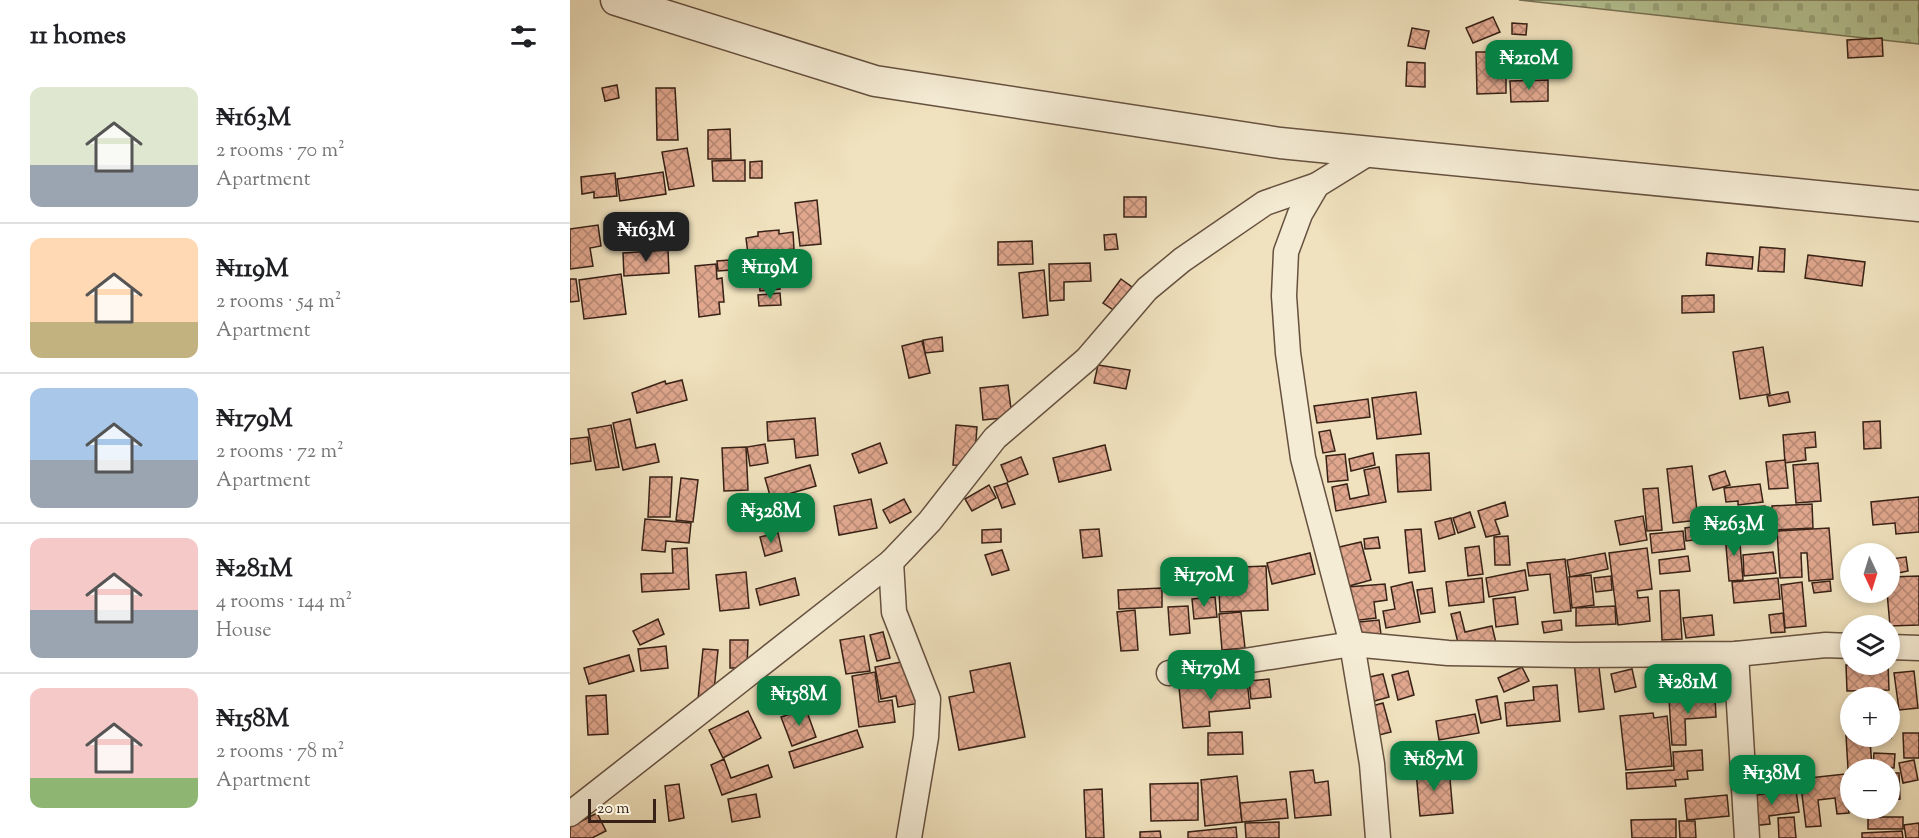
<!DOCTYPE html>
<html lang="en">
<head>
<meta charset="utf-8">
<style>
	:root { --surface:#fff; --page:#f2f2f2; --text:#202124; --muted:#757577; --line:#e0e0e0; --accent:#0b8043 }
	body { margin:0; font-family:"Sorts Mill Goudy",serif; background:var(--page); color:var(--text); height:100vh; display:flex; flex-direction:column; font-size:22px; white-space:nowrap }
	* { box-sizing:border-box; margin:0 }
	p { font-size:20px; color:var(--muted) }
	.icon { flex:none; width:33px; height:33px; fill:none; stroke:currentColor; stroke-width:2; stroke-linecap:round; stroke-linejoin:round }
	.map { position:relative; flex:1; overflow:hidden }
	.side { display:flex; flex-direction:column; background:var(--surface); width:570px }
	.side>* { flex:none }
	.needle { width:39px; rotate:176deg }
	.controls { position:absolute; left:1270px; top:543px; display:grid; gap:12px }
	.controls a { display:grid; place-items:center; width:60px; height:60px; border-radius:50%; background:var(--surface); box-shadow:0 3px 9px #0003; font-size:30px }
	.scale { position:absolute; left:18px; bottom:15px; width:68px; box-sizing:border-box; padding-left:6px; border:3px solid #382116; border-top:0; font-size:16px; line-height:21px; white-space:nowrap; color:#382116; -webkit-text-stroke:4px #f5ecd5; paint-order:stroke }
	.price { position:absolute; translate:-50% -51px; padding:0 14px; border-radius:12px; background:var(--accent); color:#fff; font-size:20px; line-height:39px; filter:drop-shadow(0 2px 3px #0008) }
	.price::after { content:''; position:absolute; left:50%; top:36px; width:18px; height:14px; margin-left:-9px; background:inherit; clip-path:polygon(0 0,100% 0,50% 100%) }
	.price.selected { background:#222; color:#fff }
	ul { padding:0; list-style:none }
	li { display:flex; align-items:center; gap:18px; height:150px; padding:0 30px }
	li+li { border-top:2px solid var(--line) }
	li span { display:grid; place-items:center; flex:none; width:168px; height:120px; border-radius:12px; color:#555 }
	li>.icon { margin-inline-start:auto }
	span .icon { width:72px; height:72px; fill:#fffc; stroke-width:1 }
	li b { font-size:26px }
	h2 { display:flex; justify-content:space-between; align-items:center; height:72px; padding:0 30px; font-size:26px }
	main { display:flex; flex:1; min-height:0 }
	.map>svg:first-child { display:block }
</style>
</head>
<body>
<main>
<section class="side">
<h2>11 homes<svg class="icon" aria-label="filters" viewBox="0 0 24 24"><path d="M4 7h16M4 17h16"/><circle cx="9" cy="7" r="2"/><circle cx="15" cy="17" r="2"/></svg></h2>
<ul>
<li><span style="background:linear-gradient(#dfe7d0 65%,#9aa5b1 0)"><svg class="icon" aria-label="home" viewBox="0 0 24 24"><path d="M3 11l9-7 9 7M6 9v11h12V9"/></svg></span><div><b>₦163M</b><p>2 rooms · 70 m²</p><p>Apartment</p></div></li>
<li><span style="background:linear-gradient(#ffd9b3 70%,#c2b280 0)"><svg class="icon" aria-label="home" viewBox="0 0 24 24"><path d="M3 11l9-7 9 7M6 9v11h12V9"/></svg></span><div><b>₦119M</b><p>2 rooms · 54 m²</p><p>Apartment</p></div></li>
<li><span style="background:linear-gradient(#a9c7e8 60%,#9aa5b1 0)"><svg class="icon" aria-label="home" viewBox="0 0 24 24"><path d="M3 11l9-7 9 7M6 9v11h12V9"/></svg></span><div><b>₦179M</b><p>2 rooms · 72 m²</p><p>Apartment</p></div></li>
<li><span style="background:linear-gradient(#f6c9c9 60%,#9aa5b1 0)"><svg class="icon" aria-label="home" viewBox="0 0 24 24"><path d="M3 11l9-7 9 7M6 9v11h12V9"/></svg></span><div><b>₦281M</b><p>4 rooms · 144 m²</p><p>House</p></div></li>
<li><span style="background:linear-gradient(#f6c9c9 75%,#8fb573 0)"><svg class="icon" aria-label="home" viewBox="0 0 24 24"><path d="M3 11l9-7 9 7M6 9v11h12V9"/></svg></span><div><b>₦158M</b><p>2 rooms · 78 m²</p><p>Apartment</p></div></li>
</ul>
</section>
<div class="map">
<svg width="1349" height="838" viewBox="0 0 1349 838">
	<defs>
		<pattern id="cemetery-stones" width="16" height="16" patternUnits="userSpaceOnUse" patternTransform="scale(1.5)"><rect width="16" height="16" fill="#b6c494"/><path d="M2 7V4a2 2 0 0 1 4 0v3zM10 15v-3a2 2 0 0 1 4 0v3z" fill="#9da87f"/></pattern>
		<pattern id="building-cross-hatch" width="8" height="8" patternUnits="userSpaceOnUse" patternTransform="scale(1.5)"><rect width="8" height="8" fill="#e0a78e"/><path d="M0 0l8 8M0 8l8-8" fill="none" stroke="#b78873"/></pattern>
	</defs>
	<rect width="100%" height="100%" fill="#f0e2be"/>
	<filter id="stains"><feTurbulence type="fractalNoise" baseFrequency=".00333" numOctaves="4"/><feColorMatrix values="0 0 0 0 .2 0 0 0 0 .09 0 0 0 0 .02 0 0 0 .5 -.17"/></filter>
	<radialGradient id="worn" r=".72"><stop offset=".6" stop-color="#630" stop-opacity="0"/><stop offset="1" stop-color="#630" stop-opacity=".3"/></radialGradient>
	<!-- cemetery -->
	<polygon fill="url(#cemetery-stones)" stroke="#777255" stroke-width="1.5" points="949,0 1349,0 1349,44"/>
	<!-- building -->
	<g fill="url(#building-cross-hatch)" stroke="#382116" stroke-width="1.5">
		<polygon points="923,17 930,32 903,43 896,28"/>
		<polygon points="942,23 957,24 956,35 942,34"/>
		<polygon points="842,28 859,31 855,49 838,46"/>
		<polygon points="1312,38 1313,56 1278,58 1277,40"/>
		<polygon points="939,45 962,45 962,65 939,64"/>
		<polygon points="906,52 936,52 936,93 907,94"/>
		<polygon points="837,62 855,63 855,87 836,86"/>
		<polygon points="978,80 978,101 941,102 940,81"/>
		<polygon points="47,85 49,98 35,101 32,88"/>
		<polygon points="86,88 105,88 108,140 87,140"/>
		<polygon points="160,129 161,159 138,159 138,130"/>
		<polygon points="117,148 124,186 99,190 92,152"/>
		<polygon points="175,160 175,181 143,181 142,161"/>
		<polygon points="192,161 192,178 180,178 180,162"/>
		<polygon points="93,172 96,194 50,201 47,179"/>
		<polygon points="45,173 47,196 24,198 24,192 12,194 11,177"/>
		<rect x="554" y="197" width="22" height="20"/>
		<polygon points="247,200 251,244 230,246 225,203"/>
		<polygon points="28,225 31,246 20,248 23,266 0,269 0,229"/>
		<polygon points="209,230 209,234 223,232 224,249 178,254 176,238 188,236 188,232"/>
		<polygon points="546,234 548,249 535,250 534,235"/>
		<polygon points="462,241 463,264 428,265 428,242"/>
		<polygon points="1190,247 1215,249 1214,272 1188,271"/>
		<polygon points="98,250 99,273 54,276 53,253"/>
		<polygon points="229,252 233,285 213,287 210,254"/>
		<polygon points="1137,253 1183,257 1182,269 1136,265"/>
		<polygon points="206,255 210,289 190,291 189,276 182,277 181,258"/>
		<polygon points="1238,255 1295,262 1292,286 1235,278"/>
		<polygon points="160,260 161,270 148,271 147,261"/>
		<polygon points="520,263 521,281 494,282 494,300 480,301 479,264"/>
		<polygon points="146,264 147,279 152,278 154,302 149,302 150,314 129,317 125,266"/>
		<polygon points="474,270 478,315 453,318 449,273"/>
		<polygon points="51,274 56,314 14,319 9,280"/>
		<polygon points="0,279 6,279 9,301 0,302"/>
		<polygon points="551,279 562,287 545,311 533,303"/>
		<polygon points="210,293 211,305 189,306 188,295"/>
		<polygon points="1144,295 1144,312 1112,313 1112,296"/>
		<polygon points="372,337 373,351 355,353 353,340"/>
		<polygon points="352,341 360,373 339,378 332,346"/>
		<polygon points="1193,347 1200,394 1170,399 1163,352"/>
		<polygon points="528,365 560,370 556,389 524,383"/>
		<polygon points="112,380 117,400 67,413 62,393 95,381 96,384"/>
		<polygon points="438,385 442,417 413,420 410,388"/>
		<polygon points="846,392 851,434 807,439 802,398"/>
		<polygon points="1218,392 1220,402 1199,406 1197,396"/>
		<polygon points="798,399 800,417 747,423 744,406"/>
		<polygon points="245,418 248,455 226,458 224,439 198,441 197,422"/>
		<polygon points="60,419 66,448 85,444 89,462 53,470 43,423"/>
		<polygon points="1310,421 1311,448 1294,449 1293,422"/>
		<polygon points="41,425 49,467 26,470 18,429"/>
		<polygon points="386,425 407,427 404,466 383,465"/>
		<polygon points="760,430 765,451 753,453 749,432"/>
		<polygon points="1245,432 1246,447 1235,448 1236,460 1215,463 1213,435"/>
		<polygon points="18,437 21,461 0,464 0,439"/>
		<polygon points="310,443 317,463 289,473 282,454"/>
		<polygon points="195,444 198,463 180,466 177,447"/>
		<polygon points="535,445 541,470 489,482 483,458"/>
		<polygon points="176,447 178,490 154,491 152,448"/>
		<polygon points="803,453 805,465 781,471 779,459"/>
		<polygon points="859,453 861,490 828,492 826,455"/>
		<polygon points="775,454 778,480 758,482 756,456"/>
		<polygon points="451,457 458,474 438,482 431,465"/>
		<polygon points="1215,460 1218,488 1199,489 1196,462"/>
		<polygon points="1248,463 1251,501 1226,503 1223,465"/>
		<polygon points="240,465 246,486 201,499 195,478"/>
		<polygon points="1122,466 1128,520 1103,523 1097,469"/>
		<polygon points="809,467 816,502 766,511 762,487 777,484 780,499 799,495 794,470"/>
		<polygon points="1155,471 1160,485 1143,490 1139,476"/>
		<polygon points="80,477 102,477 100,517 78,517"/>
		<polygon points="111,478 128,480 123,522 106,520"/>
		<polygon points="437,483 445,504 432,508 424,487"/>
		<polygon points="1190,484 1193,502 1168,505 1168,501 1156,502 1154,488"/>
		<polygon points="419,485 426,498 402,511 395,499"/>
		<polygon points="1088,488 1092,530 1077,531 1073,489"/>
		<polygon points="1349,497 1349,532 1326,534 1325,523 1303,525 1301,502"/>
		<polygon points="241,498 244,520 195,527 193,506"/>
		<polygon points="301,499 307,528 269,535 264,506"/>
		<polygon points="334,499 341,512 320,523 313,510"/>
		<polygon points="935,502 938,516 925,520 930,534 916,537 908,511"/>
		<polygon points="1242,504 1243,528 1203,530 1202,506"/>
		<polygon points="1195,506 1196,523 1171,525 1170,508"/>
		<polygon points="900,512 905,527 888,533 883,518"/>
		<polygon points="1073,516 1077,540 1050,545 1045,521"/>
		<polygon points="881,518 885,534 869,539 865,522"/>
		<polygon points="75,519 121,523 119,543 96,541 95,552 72,550"/>
		<polygon points="1129,526 1131,539 1116,541 1115,528"/>
		<polygon points="1259,528 1263,579 1239,581 1237,553 1231,553 1232,577 1210,578 1207,531"/>
		<polygon points="431,529 431,542 412,543 412,530"/>
		<polygon points="529,529 532,556 513,558 510,530"/>
		<polygon points="851,529 855,571 839,573 835,530"/>
		<polygon points="1113,531 1115,549 1082,553 1080,534"/>
		<polygon points="208,533 212,551 195,556 190,537"/>
		<polygon points="1169,533 1173,580 1159,581 1155,534"/>
		<polygon points="938,536 940,565 925,565 924,537"/>
		<polygon points="808,537 810,548 795,549 794,539"/>
		<polygon points="791,542 801,580 779,586 769,547"/>
		<polygon points="909,546 913,574 898,576 895,548"/>
		<polygon points="117,548 119,589 72,592 71,574 103,573 102,549"/>
		<polygon points="1077,548 1082,589 1067,591 1068,598 1078,597 1080,621 1048,625 1039,553"/>
		<polygon points="432,550 439,570 422,575 415,555"/>
		<polygon points="1203,552 1206,573 1174,576 1173,555"/>
		<polygon points="740,553 745,574 702,584 697,563"/>
		<polygon points="1035,553 1038,569 1000,577 997,560"/>
		<polygon points="1118,556 1120,571 1090,574 1089,560"/>
		<polygon points="1336,557 1338,571 1323,574 1321,559"/>
		<polygon points="995,559 1001,611 984,613 980,574 959,576 957,563"/>
		<polygon points="696,566 698,610 650,612 648,568"/>
		<polygon points="955,570 958,590 919,597 916,578"/>
		<polygon points="176,572 179,608 150,611 146,575"/>
		<polygon points="1021,575 1024,605 1002,608 999,577"/>
		<polygon points="1041,576 1042,590 1026,592 1024,578"/>
		<polygon points="1349,576 1349,625 1320,626 1317,592 1320,592 1320,577"/>
		<polygon points="225,578 229,595 190,605 186,589"/>
		<polygon points="912,578 914,602 879,606 876,582"/>
		<polygon points="1208,578 1210,599 1164,603 1162,582"/>
		<polygon points="1260,581 1261,591 1244,593 1242,583"/>
		<polygon points="842,582 850,622 816,628 813,611 825,609 821,587"/>
		<polygon points="1232,582 1236,626 1215,628 1211,585"/>
		<polygon points="815,584 817,600 804,602 806,618 781,621 777,587"/>
		<polygon points="592,588 592,607 549,609 548,590"/>
		<polygon points="862,588 865,612 851,614 847,590"/>
		<polygon points="1109,590 1112,639 1092,640 1090,591"/>
		<polygon points="645,597 647,617 624,619 622,599"/>
		<polygon points="945,597 948,624 926,627 923,599"/>
		<polygon points="618,606 620,633 600,635 598,607"/>
		<polygon points="1045,606 1046,624 1006,626 1006,608"/>
		<polygon points="565,610 568,650 551,651 547,612"/>
		<polygon points="671,612 675,648 652,650 649,614"/>
		<polygon points="890,612 895,632 922,626 926,643 890,651 881,614"/>
		<polygon points="1213,613 1215,632 1201,633 1199,615"/>
		<polygon points="1142,615 1144,635 1116,638 1113,618"/>
		<polygon points="88,619 94,634 70,645 63,631"/>
		<polygon points="809,620 811,634 790,637 789,622"/>
		<polygon points="991,620 992,630 974,633 972,622"/>
		<polygon points="313,632 320,658 307,661 300,635"/>
		<polygon points="294,636 300,671 276,674 270,640"/>
		<polygon points="160,640 178,640 177,668 160,668"/>
		<polygon points="96,646 98,668 71,671 68,649"/>
		<polygon points="133,649 148,650 143,701 128,699"/>
		<polygon points="59,655 64,671 19,684 14,668"/>
		<polygon points="1028,659 1034,709 1009,712 1004,661"/>
		<polygon points="342,660 350,703 328,707 326,696 311,699 305,667"/>
		<polygon points="440,663 455,737 389,750 379,697 404,692 400,671"/>
		<polygon points="1318,664 1319,690 1277,691 1276,665"/>
		<polygon points="952,667 959,681 934,692 928,678"/>
		<polygon points="1062,669 1066,687 1045,692 1041,674"/>
		<polygon points="838,671 844,695 828,700 822,675"/>
		<polygon points="1344,671 1348,708 1329,710 1324,673"/>
		<polygon points="305,672 309,702 322,700 325,722 289,727 282,676"/>
		<polygon points="813,674 819,697 801,702 795,678"/>
		<polygon points="699,679 701,697 681,699 679,681"/>
		<polygon points="677,680 680,708 639,712 640,726 613,728 609,687"/>
		<polygon points="1104,682 1106,694 1094,696 1092,683"/>
		<polygon points="987,685 990,721 937,726 935,703 964,700 963,687"/>
		<polygon points="36,695 38,734 18,735 16,696"/>
		<polygon points="927,696 931,719 911,723 906,700"/>
		<polygon points="1145,697 1146,717 1115,719 1116,745 1102,745 1099,699"/>
		<polygon points="813,703 821,732 805,736 798,707"/>
		<polygon points="236,709 246,737 222,746 211,717"/>
		<polygon points="178,711 191,738 153,758 139,730"/>
		<polygon points="1083,713 1084,718 1097,716 1102,766 1056,770 1050,716"/>
		<polygon points="905,714 909,733 869,740 866,721"/>
		<polygon points="1275,718 1281,718 1281,736 1320,736 1320,727 1321,738 1300,739 1302,768 1278,769"/>
		<polygon points="287,730 293,747 224,768 219,752"/>
		<polygon points="672,732 673,754 638,755 638,733"/>
		<polygon points="1333,733 1349,733 1349,758 1334,758"/>
		<polygon points="1132,750 1133,770 1117,771 1118,779 1105,780 1106,786 1057,789 1056,773 1104,770 1103,752"/>
		<polygon points="1304,753 1325,754 1324,768 1303,767"/>
		<polygon points="154,759 161,778 198,765 202,777 152,795 141,765"/>
		<polygon points="1344,760 1348,780 1333,783 1329,763"/>
		<polygon points="879,768 883,813 850,816 846,771"/>
		<polygon points="1198,768 1199,792 1178,793 1177,769"/>
		<polygon points="743,770 745,783 758,781 761,815 725,818 720,772"/>
		<polygon points="1320,773 1329,773 1330,799 1320,800"/>
		<polygon points="1275,774 1279,813 1267,814 1265,798 1248,800 1251,826 1236,827 1230,779"/>
		<polygon points="667,776 672,822 635,826 631,780"/>
		<polygon points="628,783 628,820 581,821 580,784"/>
		<polygon points="109,784 114,818 99,821 95,786"/>
		<polygon points="532,789 534,838 516,838 514,790"/>
		<polygon points="1226,790 1229,812 1199,816 1200,824 1181,826 1178,796"/>
		<polygon points="186,794 190,817 162,822 158,799"/>
		<polygon points="1157,795 1159,816 1117,820 1115,799"/>
		<polygon points="716,799 718,818 672,822 670,803"/>
		<polygon points="27,813 36,831 22,838 0,838 0,827"/>
		<polygon points="1224,817 1226,838 1209,838 1208,818"/>
		<rect x="1298" y="817" width="35" height="12"/>
		<polygon points="1106,819 1106,838 1062,838 1061,820"/>
		<polygon points="1109,821 1125,821 1126,838 1110,838"/>
		<polygon points="709,822 709,838 676,838 675,823"/>
		<polygon points="1349,823 1349,838 1336,838 1334,825"/>
		<polygon points="666,827 667,838 618,838 618,832"/>
		<polygon points="590,831 591,838 570,838 570,832"/>
		<polygon points="1332,831 1333,838 1292,838 1292,833"/>
	</g>
	<g fill="none" stroke-linecap="round" stroke-linejoin="round">
		<!-- minor casing -->
		<g stroke="#665140" stroke-width="27">
			<g id="minor">
				<polyline points="802,151 747,185 730,214 716,252 714,296 718,353 733,458 782,644 802,764 808,838"/>
				<polyline points="321,562 324,612 358,699 356,737 339,838"/>
				<polyline points="1320,647 1349,648"/>
				<polyline points="1166,654 1177,838"/>
				<polyline points="599,673 782,644 878,653 1003,655 1166,654 1256,645 1281,646"/>
				<polyline points="0,814 321,562 360,521 425,438 517,359 577,289 612,260 695,203 747,185"/>
			</g>
		</g>
		<!-- tertiary casing -->
		<g stroke="#665140" stroke-width="33">
			<polyline id="tertiary" points="46,0 305,81 710,143 1349,206"/>
		</g>
		<!-- minor -->
		<use href="#minor" stroke="#f5ecd5" stroke-width="24"/>
		<!-- tertiary -->
		<use href="#tertiary" stroke="#f5ecd5" stroke-width="30"/>
	</g>
	<rect width="100%" height="100%" filter="url(#stains)"/>
	<rect width="100%" height="100%" fill="url(#worn)"/>
</svg>
<div class="controls">
<a><svg class="needle" viewBox="-14 -14 28 28"><path d="M0-13l5 13h-10z" fill="#e53935"/><path d="M0 13l5-13h-10z" fill="#757577"/></svg></a>
<a><svg class="icon" aria-label="layers" viewBox="0 0 24 24"><path d="M12 4l9 5-9 5-9-5zM3 14l9 5 9-5"/></svg></a>
<a>+</a>
<a>−</a>
</div>
<div class="scale">20 m</div>
<b class="price" style="left:959px;top:91px">₦210M</b>
<b class="price selected" style="left:76px;top:263px">₦163M</b>
<b class="price" style="left:200px;top:300px">₦119M</b>
<b class="price" style="left:201px;top:544px">₦328M</b>
<b class="price" style="left:1164px;top:557px">₦263M</b>
<b class="price" style="left:634px;top:608px">₦170M</b>
<b class="price" style="left:641px;top:701px">₦179M</b>
<b class="price" style="left:1118px;top:715px">₦281M</b>
<b class="price" style="left:229px;top:727px">₦158M</b>
<b class="price" style="left:864px;top:792px">₦187M</b>
<b class="price" style="left:1202px;top:806px">₦138M</b>
</div>
</main>
</body>
</html>
